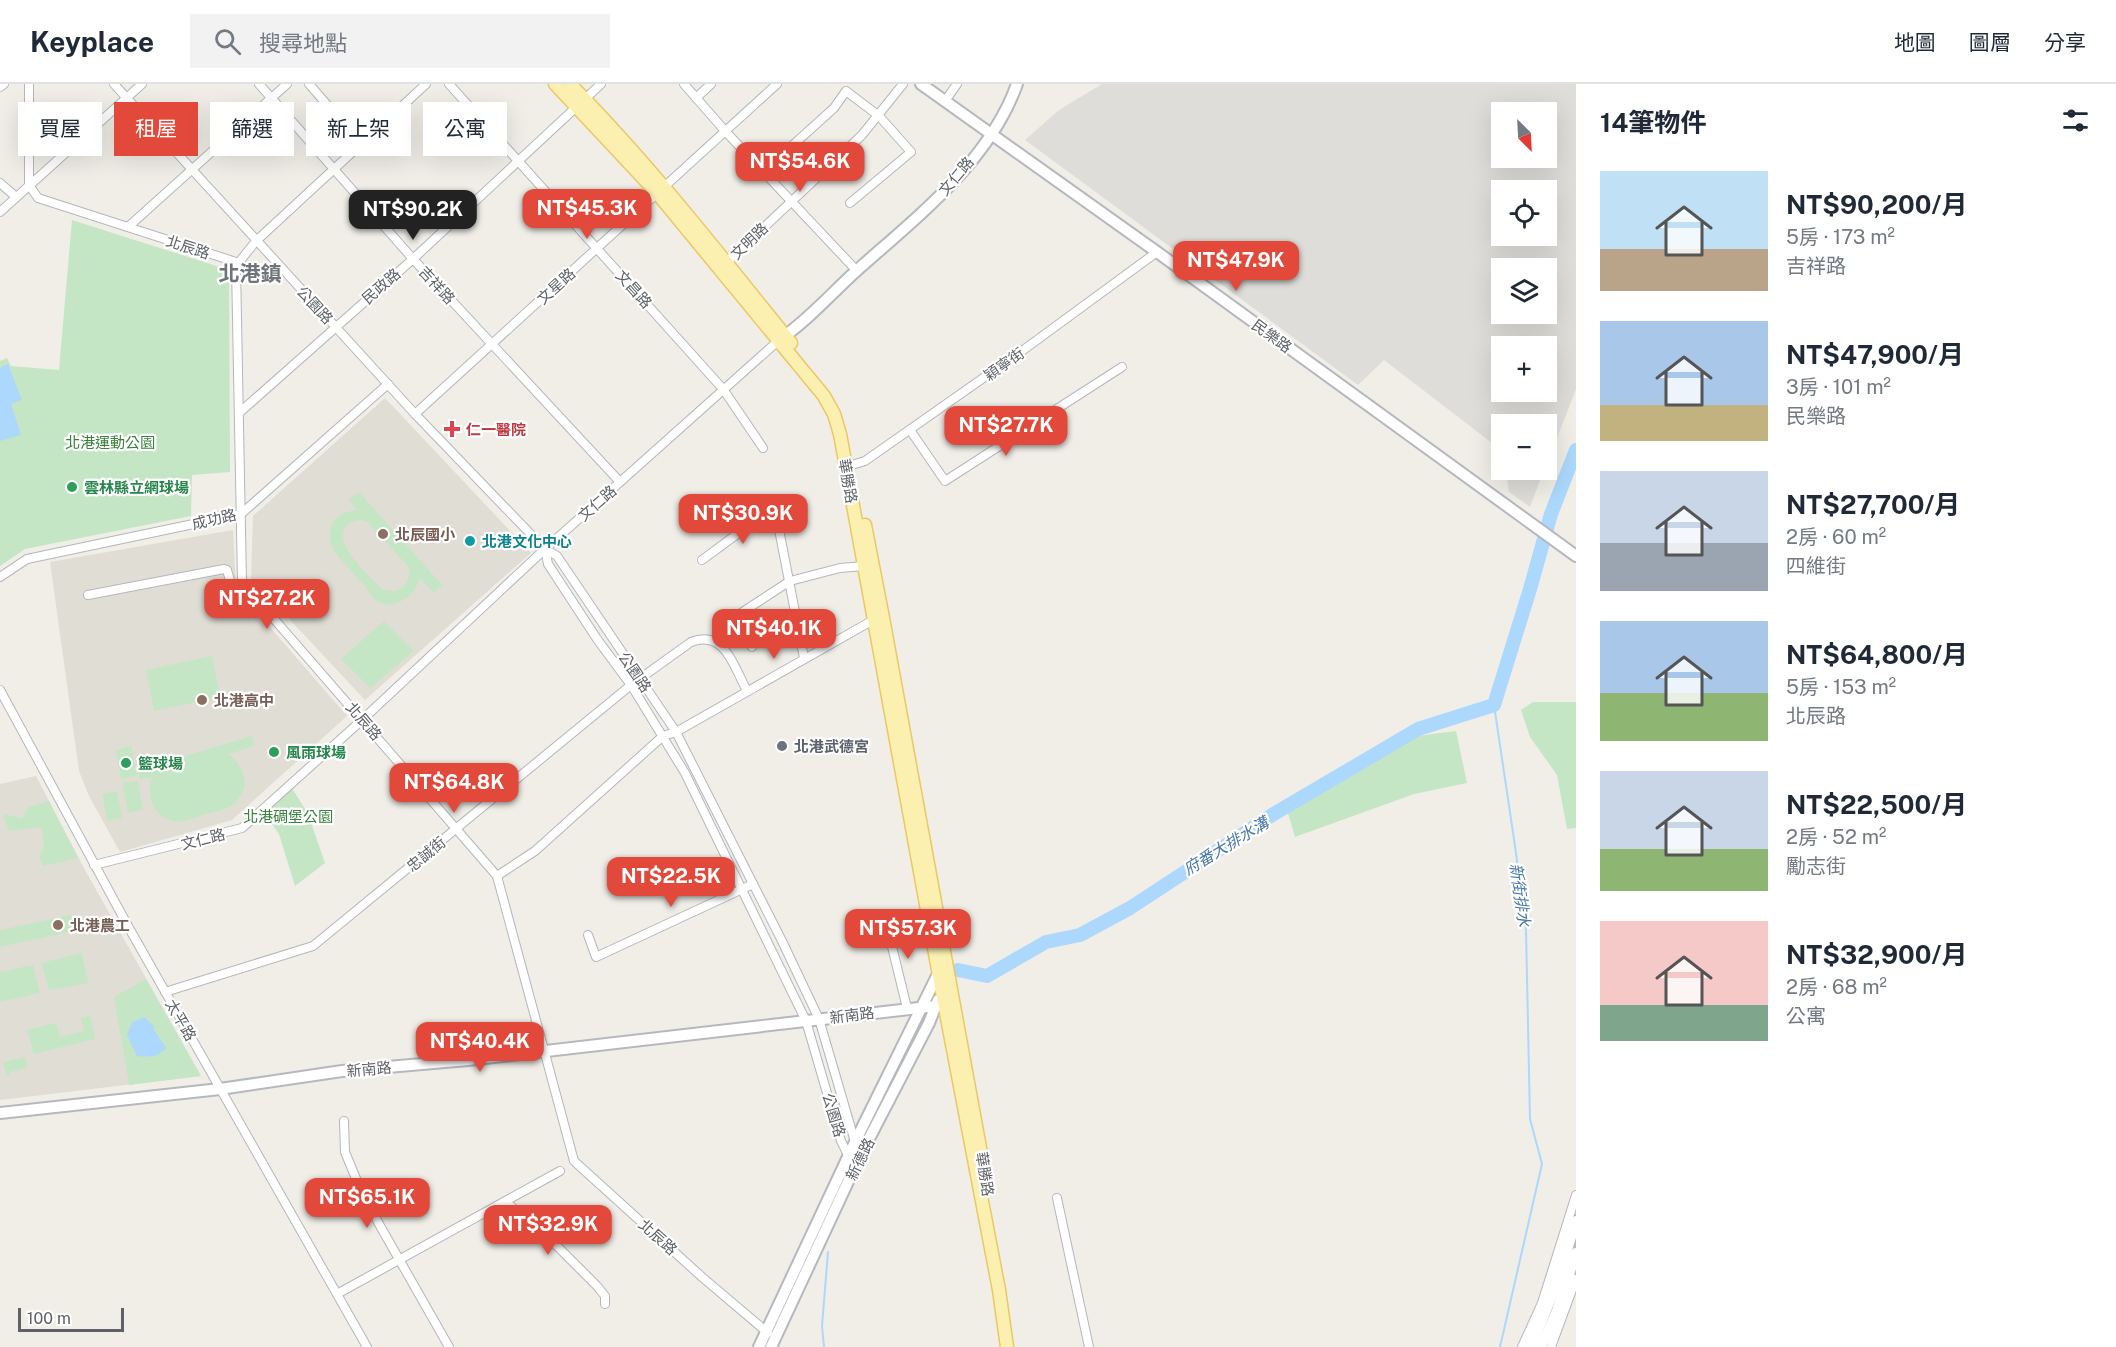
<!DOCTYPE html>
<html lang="zh-TW">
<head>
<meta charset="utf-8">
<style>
	:root { --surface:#fff; --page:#f2f2f3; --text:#1f2937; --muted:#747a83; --line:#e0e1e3; --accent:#e3493a }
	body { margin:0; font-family:"Public Sans","Noto Sans TC",sans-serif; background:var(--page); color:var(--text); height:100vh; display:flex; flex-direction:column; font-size:22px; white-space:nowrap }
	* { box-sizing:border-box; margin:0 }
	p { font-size:20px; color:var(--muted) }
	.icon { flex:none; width:33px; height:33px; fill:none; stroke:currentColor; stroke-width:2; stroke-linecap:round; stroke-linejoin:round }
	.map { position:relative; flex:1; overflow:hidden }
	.side { display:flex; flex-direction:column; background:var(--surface); width:540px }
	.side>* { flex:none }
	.top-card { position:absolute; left:18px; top:18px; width:570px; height:54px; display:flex; gap:12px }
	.needle { width:39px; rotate:156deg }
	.controls { position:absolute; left:1491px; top:18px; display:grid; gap:12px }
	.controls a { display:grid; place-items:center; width:66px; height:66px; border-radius:0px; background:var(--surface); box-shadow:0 6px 24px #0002; font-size:30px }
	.scale { position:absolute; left:18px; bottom:15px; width:106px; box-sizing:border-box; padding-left:6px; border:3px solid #5e6267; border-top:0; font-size:16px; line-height:21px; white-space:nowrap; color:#5e6267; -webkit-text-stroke:4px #fff; paint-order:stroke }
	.price { position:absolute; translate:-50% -51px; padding:0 14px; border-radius:12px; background:var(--accent); color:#fff; font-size:20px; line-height:39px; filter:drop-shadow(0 2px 3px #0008) }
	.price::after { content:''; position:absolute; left:50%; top:36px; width:18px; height:14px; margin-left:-9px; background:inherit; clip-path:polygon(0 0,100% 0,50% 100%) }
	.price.active { background:#222; color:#fff }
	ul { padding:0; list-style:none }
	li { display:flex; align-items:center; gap:18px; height:150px; padding:0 24px }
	li span { display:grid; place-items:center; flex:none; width:168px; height:120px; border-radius:0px; color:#555 }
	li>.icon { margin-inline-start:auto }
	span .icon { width:72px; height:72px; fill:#fffc; stroke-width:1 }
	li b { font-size:26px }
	h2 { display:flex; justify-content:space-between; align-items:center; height:72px; padding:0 24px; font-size:26px }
	.chip { padding:0 21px; border-radius:0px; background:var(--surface); box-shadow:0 6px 24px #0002; font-size:21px; line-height:54px }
	.chip.active { background:var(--accent); color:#fff }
	header { display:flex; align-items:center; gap:36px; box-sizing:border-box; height:84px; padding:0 30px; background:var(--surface); border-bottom:2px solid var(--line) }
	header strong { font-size:28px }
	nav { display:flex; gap:33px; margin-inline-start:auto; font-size:21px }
	.search { width:420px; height:54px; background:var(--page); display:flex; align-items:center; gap:15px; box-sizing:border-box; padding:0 21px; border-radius:0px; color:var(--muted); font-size:22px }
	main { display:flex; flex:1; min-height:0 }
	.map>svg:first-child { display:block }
</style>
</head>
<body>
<header>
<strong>Keyplace</strong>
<div class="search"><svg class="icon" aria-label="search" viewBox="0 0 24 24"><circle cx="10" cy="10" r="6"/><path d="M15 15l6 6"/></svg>搜尋地點</div>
<nav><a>地圖</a><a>圖層</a><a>分享</a></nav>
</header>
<main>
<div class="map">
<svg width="1576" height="1263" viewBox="0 0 1576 1263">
	<rect width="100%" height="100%" fill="#f0eee7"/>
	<!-- industrial -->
	<g fill="#dfddd9" fill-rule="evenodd">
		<path d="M1102,0H1576V305L1547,380L1546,340H1502L1501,366L1384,276L1358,301L1025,56L1059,26ZM1502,28H1546V74H1502ZM1502,106H1546V152H1502ZM1502,184H1546V230H1502ZM1502,262H1546V308H1502Z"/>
		<polygon points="1506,386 1544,386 1530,423 1509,408"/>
	</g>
	<!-- education -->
	<g fill="#e0ddd5">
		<polygon points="385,314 531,469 365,616 251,494 253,432"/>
		<polygon points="233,446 236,504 347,632 232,736 120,768 89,712 79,687 50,478"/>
		<polygon points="36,692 85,786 201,992 0,1016 0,700"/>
	</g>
	<!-- green -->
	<g fill="#c5e6c5" fill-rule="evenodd">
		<polygon points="72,136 229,186 230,388 192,391 191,432 25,465 0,482 0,277 7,274 11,282 59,286"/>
		<path d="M359,408L442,501L434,509L420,494C416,510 395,528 377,517C373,514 368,507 365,502C354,491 344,479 334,467C323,445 334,428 357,426L349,416ZM361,436L367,438L407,481C415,497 399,513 382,505C371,492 333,462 345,444C349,438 354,437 361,436Z"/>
		<polygon points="384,537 414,567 370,604 341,575"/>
		<polygon points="212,572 220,613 154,627 146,586"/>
		<polygon points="1533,618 1576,618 1576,744 1567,745 1557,691 1530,653 1521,626"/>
		<polygon points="1456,647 1467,699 1414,710 1295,753 1288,729 1323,705 1417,652"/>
		<path d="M252,652L254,662L229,670C245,684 253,705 232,721C225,726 214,728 206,730C196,733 184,739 174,737C153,734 146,711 152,693L140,696L138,686Z"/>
		<polygon points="131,662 137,692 121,695 116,666"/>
		<polygon points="138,697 143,726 128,729 122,699"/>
		<polygon points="290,701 308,730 325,779 295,802 279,750 262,726"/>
		<polygon points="117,707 122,734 107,737 102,710"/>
		<path d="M49,717L78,774L43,782L39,771C47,764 43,753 41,743L9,747L3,730L22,734L29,723Z"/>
		<polygon points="71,831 74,847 0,863 0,846"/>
		<polygon points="82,869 88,899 49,906 41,879"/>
		<polygon points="33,881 40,909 0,918 0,888"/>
		<polygon points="146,895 201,992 129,1001 114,913"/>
		<polygon points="90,931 95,955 34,970 27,946 56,939 60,953 84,947 81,934"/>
		<polygon points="25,973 28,984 10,988 10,991 6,991 3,978"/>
	</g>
	<!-- water -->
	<g fill="#abd8fc">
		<polygon points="8,280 22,316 11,320 21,351 0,357 0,286 1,283"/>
		<path d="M144,933L154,942L153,944L166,964C158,974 149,973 137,972L127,951L132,938Z"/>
	</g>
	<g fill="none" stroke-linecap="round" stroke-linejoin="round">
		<!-- stream -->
		<g stroke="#abd8fc" stroke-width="2">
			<polyline points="1494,621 1515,762 1526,846 1530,1035 1542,1080 1500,1263"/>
			<polyline points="824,1263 822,1242 828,1168"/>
		</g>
		<!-- river -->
		<polyline stroke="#abd8fc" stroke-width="14" points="958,886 987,892 1046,858 1080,851 1130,824 1272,731 1418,645 1494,621 1530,505 1551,430 1576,366"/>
		<!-- street casing -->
		<g stroke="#b4b7bb" stroke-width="10">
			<g id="street">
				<polyline points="29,0 29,101"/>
				<polyline points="114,0 415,330 545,465 557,472 676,648 782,857 819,935 855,1058"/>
				<polyline points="259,0 413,175 620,398"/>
				<polyline points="309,0 361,60"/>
				<polyline points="426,0 256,157 236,182 242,498 497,792 574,1077 702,1193 768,1249"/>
				<polyline points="449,0 723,305 763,364"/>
				<polyline points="684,0 726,48 857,187"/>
				<polyline points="0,3 4,0"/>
				<polyline points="696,14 711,0"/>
				<polyline points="945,17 957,0"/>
				<polyline points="763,88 834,24 846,7 879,32 911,68 850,119"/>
				<polyline points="0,99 16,113"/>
				<polyline points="29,101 38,114 239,179"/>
				<polyline points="0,128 142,0"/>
				<polyline points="128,143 287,0"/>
				<polyline points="725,180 862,51 903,0"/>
				<polyline points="239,329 413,175 601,0"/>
				<polyline points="415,330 777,0"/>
				<polyline points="910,346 945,397 1122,283"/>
				<polyline points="845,383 865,377 1026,264 1157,168"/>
				<polyline points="545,465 548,480 597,555 631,601 685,689 806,937 841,1057 849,1073"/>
				<polyline points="702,476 771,425 775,425 804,574"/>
				<polyline points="0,493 27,475 241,430 388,300"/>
				<polyline points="88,511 224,485 227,486 231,500 233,502 242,498"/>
				<polyline points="752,563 735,533 790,497 840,484 864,482"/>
				<polyline points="0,606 129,844 367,1263"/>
				<polyline points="94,781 242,744 362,636 545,465 778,257"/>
				<polyline points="497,792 535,767 663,652 676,648 875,535"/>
				<polyline points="885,834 907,924"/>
				<polyline points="588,851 596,873 753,800"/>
				<path d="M165,908L313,862L631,601L691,558C725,545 734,583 747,607"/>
				<polyline points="344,1037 345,1068 357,1097 379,1140 449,1263"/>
				<polyline points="1057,1114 1089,1263"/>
				<polyline points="506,1118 556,1161 597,1202 605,1212 605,1220"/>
				<polyline points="337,1210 560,1087"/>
				<polyline points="1522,1263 1542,1219 1576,1111"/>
				<polyline points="1551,1263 1576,1195"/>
			</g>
		</g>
		<!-- secondary casing -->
		<g stroke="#b5b9be" stroke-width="14">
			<g id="secondary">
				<polyline points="921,0 1157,168 1576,472"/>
				<path d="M779,256C806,238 830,211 854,189C914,135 989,79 1017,0"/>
				<polyline points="0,1029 220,1005 342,987 468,976 936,922 950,918"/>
				<polyline points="759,1263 855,1058 938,890 941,889"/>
				<polyline points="771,1263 859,1074 929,939 938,916"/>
				<polyline points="1531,1263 1555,1204 1576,1137"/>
				<polyline points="1541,1263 1557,1227 1576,1169"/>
			</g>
		</g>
		<!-- primary casing -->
		<g stroke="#ecc764" stroke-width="15">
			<g id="primary">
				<polyline points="555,0 657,109 824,312 834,330 840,350 942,908 999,1206 1007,1263"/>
				<path d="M570,0C650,81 720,171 791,259"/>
				<polyline points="865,441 883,534 987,1102"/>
			</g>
		</g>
		<!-- street -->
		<use href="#street" stroke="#fff" stroke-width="8"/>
		<!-- secondary -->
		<use href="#secondary" stroke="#fff" stroke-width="10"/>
		<!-- primary -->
		<use href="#primary" stroke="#fcf0b0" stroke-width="12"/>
	</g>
	<!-- markers -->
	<path fill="#e0444e" stroke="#fff" stroke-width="2" d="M449 336h6v6h6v6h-6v6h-6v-6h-6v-6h6z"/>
	<g fill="#2e9e5b" stroke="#fff" stroke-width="2">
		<circle cx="72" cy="403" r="6"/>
		<circle cx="274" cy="668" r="6"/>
		<circle cx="126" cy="679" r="6"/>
	</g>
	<g fill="#8d6e63" stroke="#fff" stroke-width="2">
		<circle cx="383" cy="450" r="6"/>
		<circle cx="202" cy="616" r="6"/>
		<circle cx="58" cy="841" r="6"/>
	</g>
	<circle fill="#0f9aa8" stroke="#fff" stroke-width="2" cx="470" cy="457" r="6"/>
	<circle fill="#6b7280" stroke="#fff" stroke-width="2" cx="782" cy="662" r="6"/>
	<g text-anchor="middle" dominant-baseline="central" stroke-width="4.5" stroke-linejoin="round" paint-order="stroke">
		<!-- street labels -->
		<g font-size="15" fill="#5e6267" stroke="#fff">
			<text transform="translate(956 92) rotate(-50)">文仁路</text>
			<text transform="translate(749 157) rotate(-44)">文明路</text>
			<text transform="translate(188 163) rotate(18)">北辰路</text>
			<text transform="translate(437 201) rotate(47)">吉祥路</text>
			<text transform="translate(381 202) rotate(-41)">民政路</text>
			<text transform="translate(556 202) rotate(-42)">文星路</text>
			<text transform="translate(634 205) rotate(48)">文昌路</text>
			<text transform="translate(315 221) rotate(47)">公園路</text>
			<text transform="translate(1272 252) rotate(36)">民樂路</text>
			<text transform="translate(1004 280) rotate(-35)">穎寧街</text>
			<text transform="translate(848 397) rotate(80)">華勝路</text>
			<text transform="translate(597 419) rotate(-41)">文仁路</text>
			<text transform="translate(214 435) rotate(-13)">成功路</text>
			<text transform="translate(635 588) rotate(56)">公園路</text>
			<text transform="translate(364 637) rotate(49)">北辰路</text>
			<text transform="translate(203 755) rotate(-14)">文仁路</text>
			<text transform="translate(426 770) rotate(-39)">忠誠街</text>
			<text transform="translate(852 931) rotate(-7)">新南路</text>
			<text transform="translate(181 936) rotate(60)">太平路</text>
			<text transform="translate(369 985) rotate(-5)">新南路</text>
			<text transform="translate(834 1031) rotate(73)">公園路</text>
			<text transform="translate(860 1075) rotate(-64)">新德路</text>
			<text transform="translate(985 1090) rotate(81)">華勝路</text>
			<text transform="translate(658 1153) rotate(42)">北辰路</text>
		</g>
		<!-- health labels -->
		<g font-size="15" font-weight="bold" fill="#be3a42" stroke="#fff" text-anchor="start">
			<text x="466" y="345">仁一醫院</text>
		</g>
		<!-- park labels -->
		<g font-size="15" fill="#39833d" stroke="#fff">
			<text x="110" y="358">北港運動公園</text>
			<text x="288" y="732">北港碉堡公園</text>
		</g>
		<!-- leisure labels -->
		<g font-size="15" font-weight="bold" fill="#27864d" stroke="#fff" text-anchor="start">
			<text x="84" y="403">雲林縣立網球場</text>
			<text x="286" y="668">風雨球場</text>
			<text x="138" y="679">籃球場</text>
		</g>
		<!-- education labels -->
		<g font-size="15" font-weight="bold" fill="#785e54" stroke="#fff" text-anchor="start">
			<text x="395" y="450">北辰國小</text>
			<text x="214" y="616">北港高中</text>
			<text x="70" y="841">北港農工</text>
		</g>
		<!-- culture labels -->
		<g font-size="15" font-weight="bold" fill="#0d838f" stroke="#fff" text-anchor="start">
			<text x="482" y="457">北港文化中心</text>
		</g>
		<!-- worship labels -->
		<g font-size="15" font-weight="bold" fill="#5b616d" stroke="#fff" text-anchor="start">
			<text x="794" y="662">北港武德宮</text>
		</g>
		<!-- water labels -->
		<g font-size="16" font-style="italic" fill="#4778ae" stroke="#fff">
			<text transform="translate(1226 762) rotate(-31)">府番大排水溝</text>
			<text transform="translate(1520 811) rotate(82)">新街排水</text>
		</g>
		<!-- district labels -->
		<g font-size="21" font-weight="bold" fill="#6f7479" stroke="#fff">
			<text x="250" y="189">北港鎮</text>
		</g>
	</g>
</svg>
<div class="controls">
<a><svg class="needle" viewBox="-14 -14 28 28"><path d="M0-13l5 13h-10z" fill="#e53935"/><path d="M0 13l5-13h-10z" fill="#747a83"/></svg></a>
<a><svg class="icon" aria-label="locate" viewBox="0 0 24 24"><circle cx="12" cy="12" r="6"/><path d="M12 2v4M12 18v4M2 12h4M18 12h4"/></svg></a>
<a><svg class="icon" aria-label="layers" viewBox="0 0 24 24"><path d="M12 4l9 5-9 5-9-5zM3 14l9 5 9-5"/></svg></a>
<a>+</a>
<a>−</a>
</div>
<div class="scale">100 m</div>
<b class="price" style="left:800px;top:109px">NT$54.6K</b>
<b class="price" style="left:587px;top:156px">NT$45.3K</b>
<b class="price active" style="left:413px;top:157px">NT$90.2K</b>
<b class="price" style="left:1236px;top:208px">NT$47.9K</b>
<b class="price" style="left:1006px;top:373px">NT$27.7K</b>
<b class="price" style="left:743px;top:461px">NT$30.9K</b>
<b class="price" style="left:267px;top:546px">NT$27.2K</b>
<b class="price" style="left:774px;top:576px">NT$40.1K</b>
<b class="price" style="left:454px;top:730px">NT$64.8K</b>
<b class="price" style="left:671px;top:824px">NT$22.5K</b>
<b class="price" style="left:908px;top:876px">NT$57.3K</b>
<b class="price" style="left:480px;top:989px">NT$40.4K</b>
<b class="price" style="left:367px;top:1145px">NT$65.1K</b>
<b class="price" style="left:548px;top:1172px">NT$32.9K</b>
<div class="top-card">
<a class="chip">買屋</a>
<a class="chip active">租屋</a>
<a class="chip">篩選</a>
<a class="chip">新上架</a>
<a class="chip">公寓</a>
</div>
</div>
<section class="side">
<h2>14筆物件<svg class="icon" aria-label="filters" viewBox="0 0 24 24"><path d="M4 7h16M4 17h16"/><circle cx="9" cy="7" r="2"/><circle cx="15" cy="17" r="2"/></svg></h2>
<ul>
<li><span style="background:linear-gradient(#bfe0f5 65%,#b9a48a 0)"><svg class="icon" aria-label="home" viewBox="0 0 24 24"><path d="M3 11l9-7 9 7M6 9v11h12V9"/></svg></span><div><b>NT$90,200/月</b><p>5房 · 173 m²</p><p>吉祥路</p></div></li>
<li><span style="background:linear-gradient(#a9c7e8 70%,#c2b280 0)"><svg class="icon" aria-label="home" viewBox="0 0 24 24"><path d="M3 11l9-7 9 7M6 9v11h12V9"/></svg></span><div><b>NT$47,900/月</b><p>3房 · 101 m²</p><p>民樂路</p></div></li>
<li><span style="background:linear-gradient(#c9d6e8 60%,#9aa5b1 0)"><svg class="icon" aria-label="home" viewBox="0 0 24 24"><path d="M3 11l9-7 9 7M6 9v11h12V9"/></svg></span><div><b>NT$27,700/月</b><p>2房 · 60 m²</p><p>四維街</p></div></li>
<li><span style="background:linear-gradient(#a9c7e8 60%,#8fb573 0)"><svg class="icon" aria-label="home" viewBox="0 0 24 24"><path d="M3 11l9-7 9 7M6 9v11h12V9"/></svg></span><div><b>NT$64,800/月</b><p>5房 · 153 m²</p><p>北辰路</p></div></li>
<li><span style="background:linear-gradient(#c9d6e8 65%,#8fb573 0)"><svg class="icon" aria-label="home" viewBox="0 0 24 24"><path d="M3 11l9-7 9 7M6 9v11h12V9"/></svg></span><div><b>NT$22,500/月</b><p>2房 · 52 m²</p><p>勵志街</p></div></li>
<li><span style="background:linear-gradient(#f6c9c9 70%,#7fa58c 0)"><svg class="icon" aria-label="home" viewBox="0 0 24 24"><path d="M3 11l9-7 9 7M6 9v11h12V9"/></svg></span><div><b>NT$32,900/月</b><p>2房 · 68 m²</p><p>公寓</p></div></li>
</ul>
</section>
</main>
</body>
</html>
